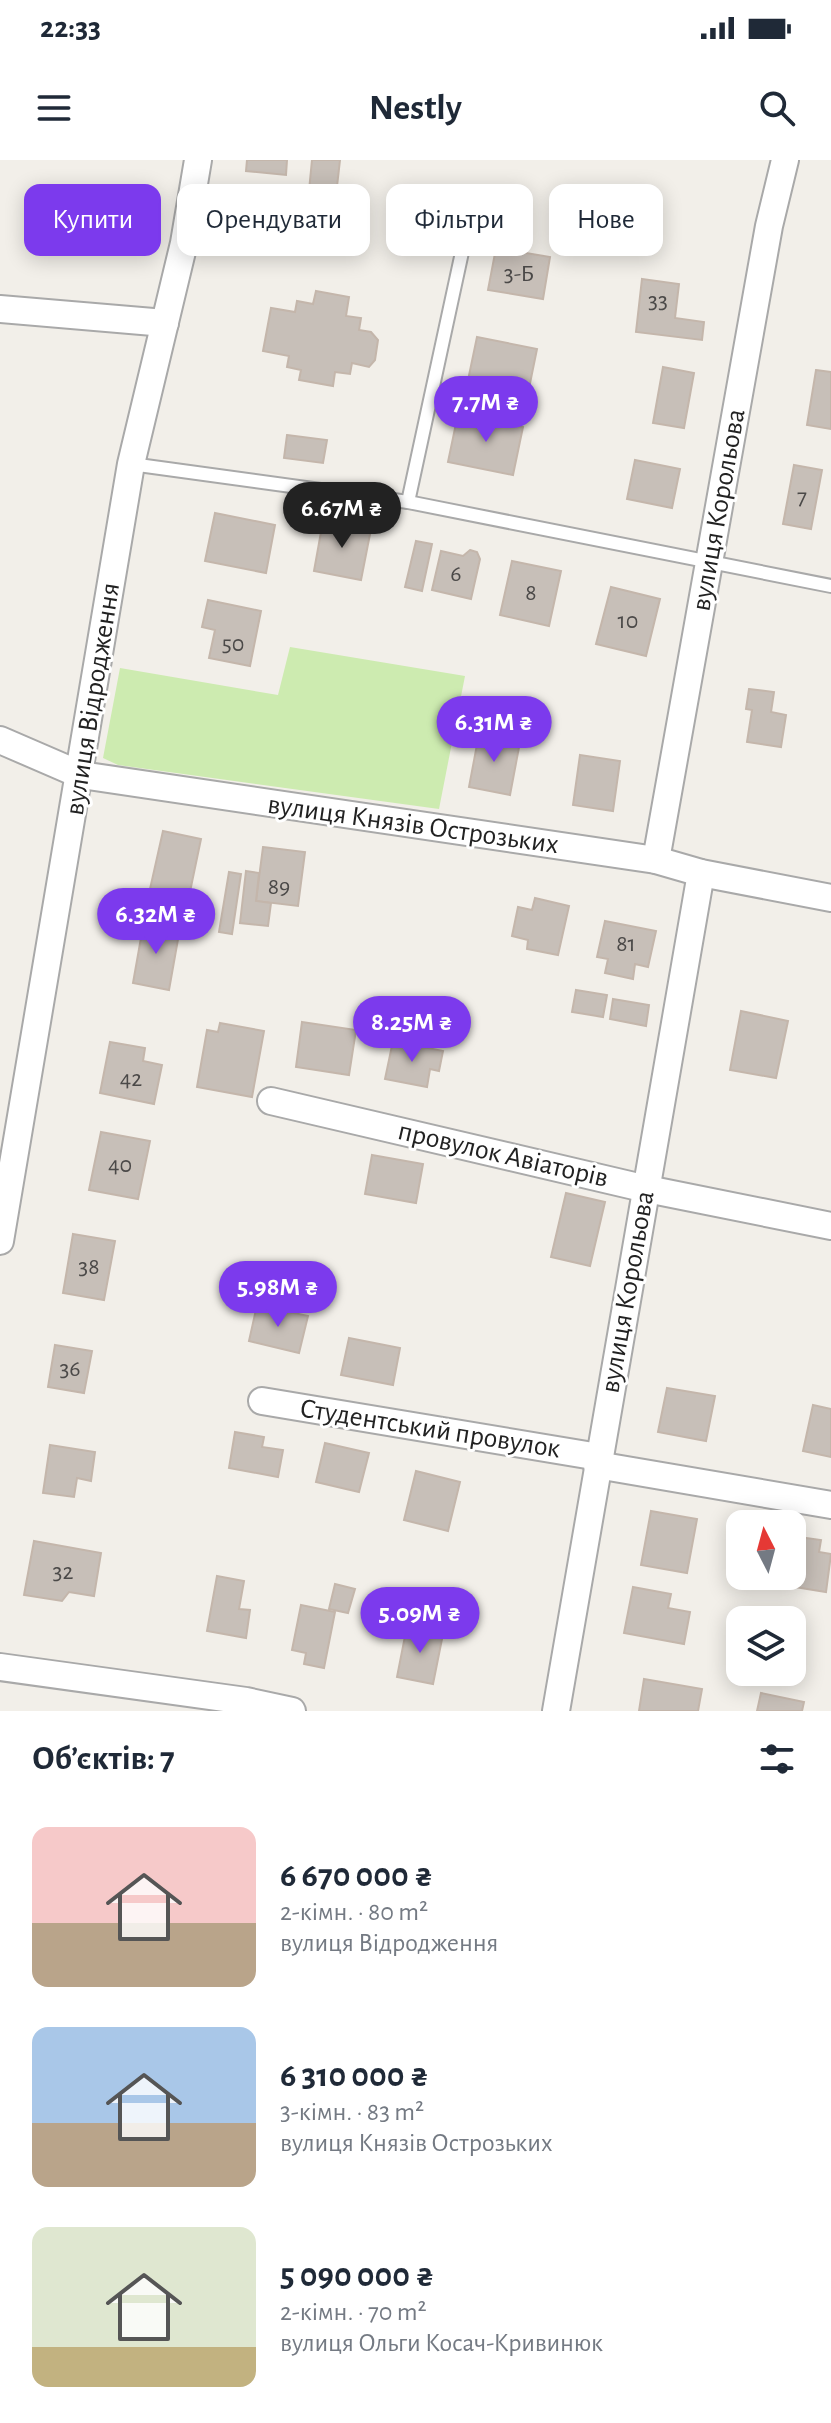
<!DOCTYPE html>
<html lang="uk">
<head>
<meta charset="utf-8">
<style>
	:root { --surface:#fff; --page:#f2f2f3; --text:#1f2937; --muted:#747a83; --accent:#7c3aed }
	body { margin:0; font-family:"Alegreya Sans",sans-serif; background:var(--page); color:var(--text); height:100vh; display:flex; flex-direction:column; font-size:30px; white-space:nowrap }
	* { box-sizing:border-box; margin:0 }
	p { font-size:26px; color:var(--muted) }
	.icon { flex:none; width:44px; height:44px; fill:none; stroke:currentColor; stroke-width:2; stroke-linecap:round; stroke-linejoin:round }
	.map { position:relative; height:1551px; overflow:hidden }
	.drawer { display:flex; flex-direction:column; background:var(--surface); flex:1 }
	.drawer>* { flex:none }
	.hud { position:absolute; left:24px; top:24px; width:784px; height:72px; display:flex; gap:16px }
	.needle { width:52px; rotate:354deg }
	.controls { position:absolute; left:726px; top:1350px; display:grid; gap:16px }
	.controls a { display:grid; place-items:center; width:80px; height:80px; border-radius:16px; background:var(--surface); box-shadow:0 4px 20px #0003; font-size:40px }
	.price { position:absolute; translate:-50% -68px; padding:0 18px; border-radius:28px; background:var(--accent); color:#fff; font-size:26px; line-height:52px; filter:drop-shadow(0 2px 4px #0008) }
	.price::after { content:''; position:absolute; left:50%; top:48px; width:24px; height:18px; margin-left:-12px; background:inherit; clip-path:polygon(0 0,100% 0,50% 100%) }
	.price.selected { background:#222; color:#fff }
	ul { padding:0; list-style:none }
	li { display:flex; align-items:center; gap:24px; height:200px; padding:0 32px }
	li span { display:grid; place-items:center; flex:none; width:224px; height:160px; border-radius:16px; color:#555 }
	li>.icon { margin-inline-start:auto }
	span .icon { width:96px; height:96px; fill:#fffc; stroke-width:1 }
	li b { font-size:34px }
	h2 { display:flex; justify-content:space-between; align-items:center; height:96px; padding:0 32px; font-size:34px }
	.tag { padding:0 28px; border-radius:16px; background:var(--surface); box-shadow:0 4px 20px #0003; font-size:28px; line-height:72px }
	.tag.selected { background:var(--accent); color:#fff }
	.status { display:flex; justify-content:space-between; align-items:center; height:56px; padding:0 40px; background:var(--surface); direction:ltr }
	.status svg { height:22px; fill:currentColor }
	header { display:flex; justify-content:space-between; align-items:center; height:104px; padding:0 32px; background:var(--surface); font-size:36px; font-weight:600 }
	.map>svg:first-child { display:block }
</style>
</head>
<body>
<div class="status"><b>22:33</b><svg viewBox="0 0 49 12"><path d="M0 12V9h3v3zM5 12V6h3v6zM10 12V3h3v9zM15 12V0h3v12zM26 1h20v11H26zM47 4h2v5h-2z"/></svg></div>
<header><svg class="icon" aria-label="menu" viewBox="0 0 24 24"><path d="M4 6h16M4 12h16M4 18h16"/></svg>Nestly<svg class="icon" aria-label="search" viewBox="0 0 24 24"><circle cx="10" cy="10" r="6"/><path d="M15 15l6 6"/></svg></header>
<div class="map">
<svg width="831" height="1551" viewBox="0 0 831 1551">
	<rect width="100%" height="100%" fill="#f2efe9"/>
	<!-- grass -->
	<polygon fill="#cdebb0" points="290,487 465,516 439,649 118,605 103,598 120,508 278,535"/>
	<!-- building -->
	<g fill="#c7bfb8" stroke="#c4b6ab" stroke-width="2">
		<polygon points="247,0 287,0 286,15 246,11"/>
		<polygon points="312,0 340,0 335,44 308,41"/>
		<polygon points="496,88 550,97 543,139 488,130"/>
		<polygon points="642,119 679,124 675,158 704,162 702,180 636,172"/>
		<polygon points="316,131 349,137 346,156 361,158 359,170 371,172 378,180 375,200 369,207 352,203 350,214 335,212 333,226 299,220 301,210 287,207 289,196 263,191 271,148 295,152 297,141 313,144"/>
		<polygon points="477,177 537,189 527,238 467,225"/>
		<polygon points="663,207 694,213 684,268 653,263"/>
		<polygon points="816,210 831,212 831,269 807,265"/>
		<polygon points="458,254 523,267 513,315 448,302"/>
		<polygon points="287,275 327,280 323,303 284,298"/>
		<polygon points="635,300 680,309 672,348 627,339"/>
		<polygon points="794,305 822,310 811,369 783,364"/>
		<polygon points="215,353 275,365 266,413 205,401"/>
		<polygon points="323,361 371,369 361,420 314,411"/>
		<polygon points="416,381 432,384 422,431 405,427"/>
		<polygon points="470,390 477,392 480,399 471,439 432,430 441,391 463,396"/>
		<polygon points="512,401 561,411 549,466 500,455"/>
		<polygon points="611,427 660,439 646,496 596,484"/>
		<polygon points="208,440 261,451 250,506 209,498 215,470 202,467"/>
		<polygon points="749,529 774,532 771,552 786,555 781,587 747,582 752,550 746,549"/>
		<polygon points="479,574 520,582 510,635 469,627"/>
		<polygon points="580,595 620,601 613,651 573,645"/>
		<polygon points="163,671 201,679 187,746 148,738"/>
		<polygon points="263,687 305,692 298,746 256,741"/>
		<polygon points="246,711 259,713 256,741 271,743 268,766 240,763"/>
		<polygon points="229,712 241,714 232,774 219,772"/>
		<polygon points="535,738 569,746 558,795 527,789 528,780 512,776 518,747 532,750"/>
		<polygon points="144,761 180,768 169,830 133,823"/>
		<polygon points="605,761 656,771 648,807 635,804 633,819 605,813 608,799 597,797"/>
		<polygon points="576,830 607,835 603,857 572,852"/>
		<polygon points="613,839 649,845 646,866 610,859"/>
		<polygon points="741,851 788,861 776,918 730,910"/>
		<polygon points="302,862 356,870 349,915 296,907"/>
		<polygon points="220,863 264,871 252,937 197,927 207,870 218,872"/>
		<polygon points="393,881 443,891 439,911 430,909 427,927 385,919"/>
		<polygon points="110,882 145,888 143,901 162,905 154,944 100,933"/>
		<polygon points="101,972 150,981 138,1039 89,1030"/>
		<polygon points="372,995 423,1004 416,1043 365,1034"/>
		<polygon points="566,1033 605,1042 590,1106 551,1097"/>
		<polygon points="73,1074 115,1081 104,1140 63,1133"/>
		<polygon points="257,1145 308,1156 299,1193 249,1181"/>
		<polygon points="349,1178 400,1188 393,1225 341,1215"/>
		<polygon points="55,1185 92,1191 84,1233 48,1227"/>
		<polygon points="667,1228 715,1236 706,1281 658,1272"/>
		<polygon points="813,1245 831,1249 831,1297 803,1291"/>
		<polygon points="235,1272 264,1277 262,1287 283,1290 278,1317 229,1308"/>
		<polygon points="325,1283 369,1293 359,1332 316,1322"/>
		<polygon points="50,1285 95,1292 91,1321 77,1318 74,1337 43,1333"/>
		<polygon points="416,1311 460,1322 448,1371 404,1360"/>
		<polygon points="651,1351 697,1359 687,1413 641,1405"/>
		<polygon points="799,1377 821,1380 819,1392 831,1394 826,1432 776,1424 778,1416 792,1416 792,1388 797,1389"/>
		<polygon points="34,1381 101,1393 94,1436 69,1432 62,1441 24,1435"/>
		<polygon points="217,1416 244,1421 239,1449 250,1450 246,1478 207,1471"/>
		<polygon points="335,1424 355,1429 348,1453 329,1449"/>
		<polygon points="633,1427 671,1434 668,1448 690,1452 684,1484 624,1473"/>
		<polygon points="301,1445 335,1452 324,1508 304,1504 306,1493 292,1490"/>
		<polygon points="407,1466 443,1474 433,1524 397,1517"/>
		<polygon points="644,1519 702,1529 698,1551 639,1551"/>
		<polygon points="761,1533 804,1542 802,1551 757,1551"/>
	</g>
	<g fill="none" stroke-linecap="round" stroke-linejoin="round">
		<!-- lane casing -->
		<g stroke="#a9a9a9" stroke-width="16">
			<g id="lane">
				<polyline points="131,304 408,342 831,426"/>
				<polyline points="408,342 472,46"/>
			</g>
		</g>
		<!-- street casing -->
		<g stroke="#a9a9a9" stroke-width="30">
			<g id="street">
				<polyline points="0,149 165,163"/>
				<polyline points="0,580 81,615 656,700 701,713 831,738"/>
				<polyline points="656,700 769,66 785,0"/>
				<polyline points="271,941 647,1029 831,1066"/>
				<polyline points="0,1081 131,304 184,83 198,0"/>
				<polyline points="262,1241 599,1297"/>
				<polyline points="597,1305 831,1345"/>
				<polyline points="0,1507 246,1541 292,1551"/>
				<polyline points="556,1551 701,713"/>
			</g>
		</g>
		<!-- lane -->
		<use href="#lane" stroke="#fff" stroke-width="12"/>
		<!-- street -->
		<use href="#street" stroke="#fff" stroke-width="26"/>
	</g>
	<g text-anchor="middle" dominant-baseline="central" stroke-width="6" stroke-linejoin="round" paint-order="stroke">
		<!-- number labels -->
		<g font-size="24" fill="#4b4948">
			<text x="519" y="114">3-Б</text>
			<text x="658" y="141">33</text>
			<text x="802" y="337">7</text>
			<text x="456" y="414">6</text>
			<text x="531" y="433">8</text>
			<text x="628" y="461">10</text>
			<text x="233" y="484">50</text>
			<text x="279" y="727">89</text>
			<text x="626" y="784">81</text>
			<text x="131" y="919">42</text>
			<text x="120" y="1005">40</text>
			<text x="89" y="1107">38</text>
			<text x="70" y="1209">36</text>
			<text x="63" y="1412">32</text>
		</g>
		<!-- street labels -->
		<g font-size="28" fill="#222" stroke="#fff">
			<text transform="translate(719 350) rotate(-80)">вулиця Корольова</text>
			<text transform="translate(93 539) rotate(-81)">вулиця Відродження</text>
			<text transform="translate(413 665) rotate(8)">вулиця Князів Острозьких</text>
			<text transform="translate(503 995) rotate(13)">провулок Авіаторів</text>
			<text transform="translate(628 1132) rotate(-80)">вулиця Корольова</text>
			<text transform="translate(430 1269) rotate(9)">Студентський провулок</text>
		</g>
	</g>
</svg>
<div class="controls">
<a><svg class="needle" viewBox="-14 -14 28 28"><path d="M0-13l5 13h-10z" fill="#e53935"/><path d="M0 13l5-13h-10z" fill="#747a83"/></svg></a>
<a><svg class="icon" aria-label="layers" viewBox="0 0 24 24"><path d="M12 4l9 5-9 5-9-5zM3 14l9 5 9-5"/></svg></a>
</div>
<b class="price" style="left:486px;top:284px">7.7M ₴</b>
<b class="price selected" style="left:342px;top:390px">6.67M ₴</b>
<b class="price" style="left:494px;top:604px">6.31M ₴</b>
<b class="price" style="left:156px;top:796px">6.32M ₴</b>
<b class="price" style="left:412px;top:904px">8.25M ₴</b>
<b class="price" style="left:278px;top:1169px">5.98M ₴</b>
<b class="price" style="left:420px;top:1495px">5.09M ₴</b>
<div class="hud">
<a class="tag selected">Купити</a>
<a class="tag">Орендувати</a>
<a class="tag">Фільтри</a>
<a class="tag">Нове</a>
</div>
</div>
<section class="drawer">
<h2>Об’єктів: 7<svg class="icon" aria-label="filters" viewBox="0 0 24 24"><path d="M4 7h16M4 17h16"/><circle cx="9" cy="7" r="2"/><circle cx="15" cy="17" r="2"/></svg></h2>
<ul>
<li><span style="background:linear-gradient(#f6c9c9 60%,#b9a48a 0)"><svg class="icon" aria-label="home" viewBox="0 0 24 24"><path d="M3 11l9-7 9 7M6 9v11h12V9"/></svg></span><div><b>6 670 000 ₴</b><p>2-кімн. · 80 m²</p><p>вулиця Відродження</p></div></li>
<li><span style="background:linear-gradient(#a9c7e8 60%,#b9a48a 0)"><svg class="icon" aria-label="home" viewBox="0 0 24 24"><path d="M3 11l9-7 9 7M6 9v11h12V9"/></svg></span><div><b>6 310 000 ₴</b><p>3-кімн. · 83 m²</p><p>вулиця Князів Острозьких</p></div></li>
<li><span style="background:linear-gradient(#dfe7d0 75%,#c2b280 0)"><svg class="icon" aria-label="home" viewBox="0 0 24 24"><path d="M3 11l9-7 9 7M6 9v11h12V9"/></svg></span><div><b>5 090 000 ₴</b><p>2-кімн. · 70 m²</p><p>вулиця Ольги Косач-Кривинюк</p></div></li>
</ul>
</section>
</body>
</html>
